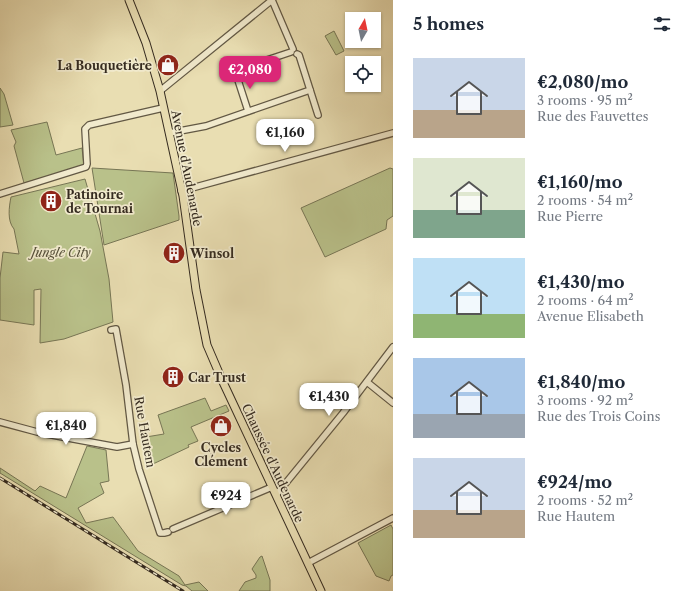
<!DOCTYPE html>
<html lang="en">
<head>
<meta charset="utf-8">
<style>
	:root { --surface:#fff; --page:#f6f6f7; --text:#1f2937; --muted:#747a83; --accent:#db2777 }
	body { margin:0; font-family:"Libre Caslon Text",serif; background:var(--page); color:var(--text); height:100vh; display:flex; flex-direction:column; font-size:15px; white-space:nowrap }
	* { box-sizing:border-box; margin:0 }
	p { font-size:13px; color:var(--muted) }
	.icon { flex:none; width:22px; height:22px; fill:none; stroke:currentColor; stroke-width:2; stroke-linecap:round; stroke-linejoin:round }
	.map { position:relative; flex:1; overflow:hidden }
	.details { display:flex; flex-direction:column; background:var(--surface); width:300px }
	.details>* { flex:none }
	.needle { width:26px; rotate:9deg }
	.tools { position:absolute; left:345px; top:12px; display:grid; gap:8px }
	.tools a { display:grid; place-items:center; width:36px; height:36px; border-radius:0px; background:var(--surface); box-shadow:0 1px 3px #0004; font-size:20px }
	.price { position:absolute; translate:-50% -34px; padding:0 9px; border-radius:8px; background:#fff; color:#222; font-size:13px; line-height:26px; filter:drop-shadow(0 1px 2px #0008) }
	.price::after { content:''; position:absolute; left:50%; top:24px; width:12px; height:9px; margin-left:-6px; background:inherit; clip-path:polygon(0 0,100% 0,50% 100%) }
	.price.active { background:var(--accent); color:#fff }
	ul { padding:0; list-style:none }
	li { display:flex; align-items:center; gap:12px; height:100px; padding:0 20px }
	li span { display:grid; place-items:center; flex:none; width:112px; height:80px; border-radius:0px; color:#555 }
	li>.icon { margin-inline-start:auto }
	span .icon { width:48px; height:48px; fill:#fffc; stroke-width:1 }
	li b { font-size:17px }
	h2 { display:flex; justify-content:space-between; align-items:center; height:48px; padding:0 20px; font-size:17px }
	main { display:flex; flex:1; min-height:0 }
	.map>svg:first-child { display:block }
</style>
</head>
<body>
<main>
<div class="map">
<svg width="393" height="591" viewBox="0 0 393 591">
	<rect width="100%" height="100%" fill="#e9deb2"/>
	<filter id="stains"><feTurbulence type="fractalNoise" baseFrequency=".005" numOctaves="4"/><feColorMatrix values="0 0 0 0 .2 0 0 0 0 .09 0 0 0 0 .02 0 0 0 .5 -.17"/></filter>
	<radialGradient id="worn" r=".72"><stop offset=".6" stop-color="#630" stop-opacity="0"/><stop offset="1" stop-color="#630" stop-opacity=".3"/></radialGradient>
	<!-- green -->
	<g fill="#b9c18a" stroke="#777655">
		<polygon points="334,31 344,51 336,55 325,36"/>
		<polygon points="0,88 4,94 13,125 0,127"/>
		<polygon points="47,122 56,155 82,148 84,166 24,183 14,146 16,142 11,130"/>
		<polygon points="92,168 173,173 179,216 179,220 104,245"/>
		<polygon points="390,168 393,169 393,216 387,220 386,229 325,257 301,208"/>
		<path d="M85,179L100,231L109,279L113,322L64,339L40,343L41,289L34,290V325L0,320V278L3,252L19,254L14,229C7,221 9,207 11,197Z"/>
		<polygon points="205,398 211,411 226,405 229,411 191,427 198,441 188,445 189,447 153,464 147,450 146,437 164,434 158,415"/>
		<polygon points="87,446 106,450 109,481 100,483 104,493 78,508 86,523 113,517 138,551 179,576 185,585 199,582 208,591 192,591 186,586 182,585 0,473 0,468 35,491 40,486 66,498"/>
		<polygon points="391,525 393,529 393,575 391,576 389,581 376,576 358,543"/>
		<polygon points="262,556 270,580 270,591 239,591 245,582 256,578 256,575 252,569 260,557"/>
	</g>
	<g fill="none" stroke-linecap="round" stroke-linejoin="round">
		<!-- minor casing -->
		<g stroke="#625844" stroke-width="8">
			<g id="minor">
				<polyline points="272,0 293,49"/>
				<polyline points="297,54 299,55 318,115"/>
				<polyline points="237,70 291,52"/>
				<polyline points="236,74 232,74 231,71 232,68 235,68 237,70 236,74 248,111"/>
				<polyline points="160,91 272,0"/>
				<polyline points="169,133 206,126 310,90"/>
				<polyline points="181,191 393,133"/>
				<polyline points="0,194 86,167 87,164 85,129 89,125 163,108"/>
				<polyline points="111,330 116,329 126,385 133,444 139,469 160,533 164,533 168,532"/>
				<polyline points="367,382 393,403"/>
				<polyline points="0,422 41,433 117,447 133,444"/>
				<polyline points="276,495 343,413 393,347"/>
				<polyline points="173,529 272,487"/>
				<polyline points="308,563 393,518"/>
			</g>
		</g>
		<!-- major casing -->
		<g stroke="#352b20" stroke-width="9">
			<polyline id="major" points="129,0 146,43 160,91 183,196 196,290 207,345 222,380 321,591"/>
		</g>
		<!-- minor -->
		<use href="#minor" stroke="#f1eacd" stroke-width="5.5"/>
		<!-- major -->
		<use href="#major" stroke="#e9deb2" stroke-width="7"/>
		<!-- rail casing -->
		<g stroke="#352b20" stroke-width="3">
			<polyline id="rail" points="0,478 183,591"/>
		</g>
		<!-- rail -->
		<use href="#rail" stroke="#f1eacd" stroke-width="1.5" stroke-dasharray="4.5" stroke-linecap="butt"/>
	</g>
	<!-- icons -->
	<defs>
		<g id="shop-disc" transform="scale(1.15)"><circle r="9.5" fill="#8f2418" stroke="#f1eacd"/><path d="M-5-2.5h2.3a2.7 3.5 0 0 1 5.4 0H5L5.5 6h-11ZM-1.5-2.5h3a1.5 2.3 0 0 0-3 0Z" fill="#fff"/></g>
		<g id="building-disc" transform="scale(1.15)"><circle r="9.5" fill="#8f2418" stroke="#f1eacd"/><path d="M-4-6H4V6H1V3H-1V6H-4ZM-2.5-4.3h1.7v1.8h-1.7ZM.8-4.3h1.7v1.8H.8ZM-2.5-1h1.7V.8h-1.7ZM.8-1h1.7V.8H.8Z" fill="#fff"/></g>
	</defs>
	<g fill-rule="evenodd">
		<use href="#shop-disc" x="168" y="65"/>
		<use href="#building-disc" x="51" y="201"/>
		<use href="#building-disc" x="174" y="253"/>
		<use href="#building-disc" x="173" y="377"/>
		<use href="#shop-disc" x="221" y="426"/>
	</g>
	<g text-anchor="middle" dominant-baseline="central" stroke-width="3.5" stroke-linejoin="round" paint-order="stroke">
		<!-- poi labels -->
		<g font-size="12" font-weight="bold" fill="#352b20" stroke="#f1eacd" text-anchor="start">
			<text x="152" y="65" text-anchor="end">La Bouquetière</text>
			<text x="66" y="194">Patinoire<tspan x="66" dy="14">de Tournai</tspan></text>
			<text x="190" y="253">Winsol</text>
			<text x="188" y="377">Car Trust</text>
			<text x="221" y="447" text-anchor="middle">Cycles<tspan x="221" dy="14">Clément</tspan></text>
		</g>
		<!-- street labels -->
		<g font-size="12" fill="#352b20" stroke="#f1eacd">
			<text transform="translate(187 168) rotate(79)">Avenue d'Audenarde</text>
			<text transform="translate(145 432) rotate(80)">Rue Hautem</text>
			<text transform="translate(273 463) rotate(65)">Chaussée d'Audenarde</text>
		</g>
		<!-- park labels -->
		<g font-size="12" font-style="italic" fill="#56503a" stroke="#f1eacd">
			<text x="61" y="252">Jungle City</text>
		</g>
	</g>
	<rect width="100%" height="100%" filter="url(#stains)"/>
	<rect width="100%" height="100%" fill="url(#worn)"/>
</svg>
<div class="tools">
<a><svg class="needle" viewBox="-14 -14 28 28"><path d="M0-13l5 13h-10z" fill="#e53935"/><path d="M0 13l5-13h-10z" fill="#747a83"/></svg></a>
<a><svg class="icon" aria-label="locate" viewBox="0 0 24 24"><circle cx="12" cy="12" r="6"/><path d="M12 2v4M12 18v4M2 12h4M18 12h4"/></svg></a>
</div>
<b class="price active" style="left:250px;top:90px">€2,080</b>
<b class="price" style="left:285px;top:153px">€1,160</b>
<b class="price" style="left:329px;top:417px">€1,430</b>
<b class="price" style="left:66px;top:446px">€1,840</b>
<b class="price" style="left:226px;top:516px">€924</b>
</div>
<section class="details">
<h2>5 homes<svg class="icon" aria-label="filters" viewBox="0 0 24 24"><path d="M4 7h16M4 17h16"/><circle cx="9" cy="7" r="2"/><circle cx="15" cy="17" r="2"/></svg></h2>
<ul>
<li><span style="background:linear-gradient(#c9d6e8 65%,#b9a48a 0)"><svg class="icon" aria-label="home" viewBox="0 0 24 24"><path d="M3 11l9-7 9 7M6 9v11h12V9"/></svg></span><div><b>€2,080/mo</b><p>3 rooms · 95 m²</p><p>Rue des Fauvettes</p></div></li>
<li><span style="background:linear-gradient(#dfe7d0 65%,#7fa58c 0)"><svg class="icon" aria-label="home" viewBox="0 0 24 24"><path d="M3 11l9-7 9 7M6 9v11h12V9"/></svg></span><div><b>€1,160/mo</b><p>2 rooms · 54 m²</p><p>Rue Pierre</p></div></li>
<li><span style="background:linear-gradient(#bfe0f5 70%,#8fb573 0)"><svg class="icon" aria-label="home" viewBox="0 0 24 24"><path d="M3 11l9-7 9 7M6 9v11h12V9"/></svg></span><div><b>€1,430/mo</b><p>2 rooms · 64 m²</p><p>Avenue Elisabeth</p></div></li>
<li><span style="background:linear-gradient(#a9c7e8 70%,#9aa5b1 0)"><svg class="icon" aria-label="home" viewBox="0 0 24 24"><path d="M3 11l9-7 9 7M6 9v11h12V9"/></svg></span><div><b>€1,840/mo</b><p>3 rooms · 92 m²</p><p>Rue des Trois Coins</p></div></li>
<li><span style="background:linear-gradient(#c9d6e8 65%,#b9a48a 0)"><svg class="icon" aria-label="home" viewBox="0 0 24 24"><path d="M3 11l9-7 9 7M6 9v11h12V9"/></svg></span><div><b>€924/mo</b><p>2 rooms · 52 m²</p><p>Rue Hautem</p></div></li>
</ul>
</section>
</main>
</body>
</html>
